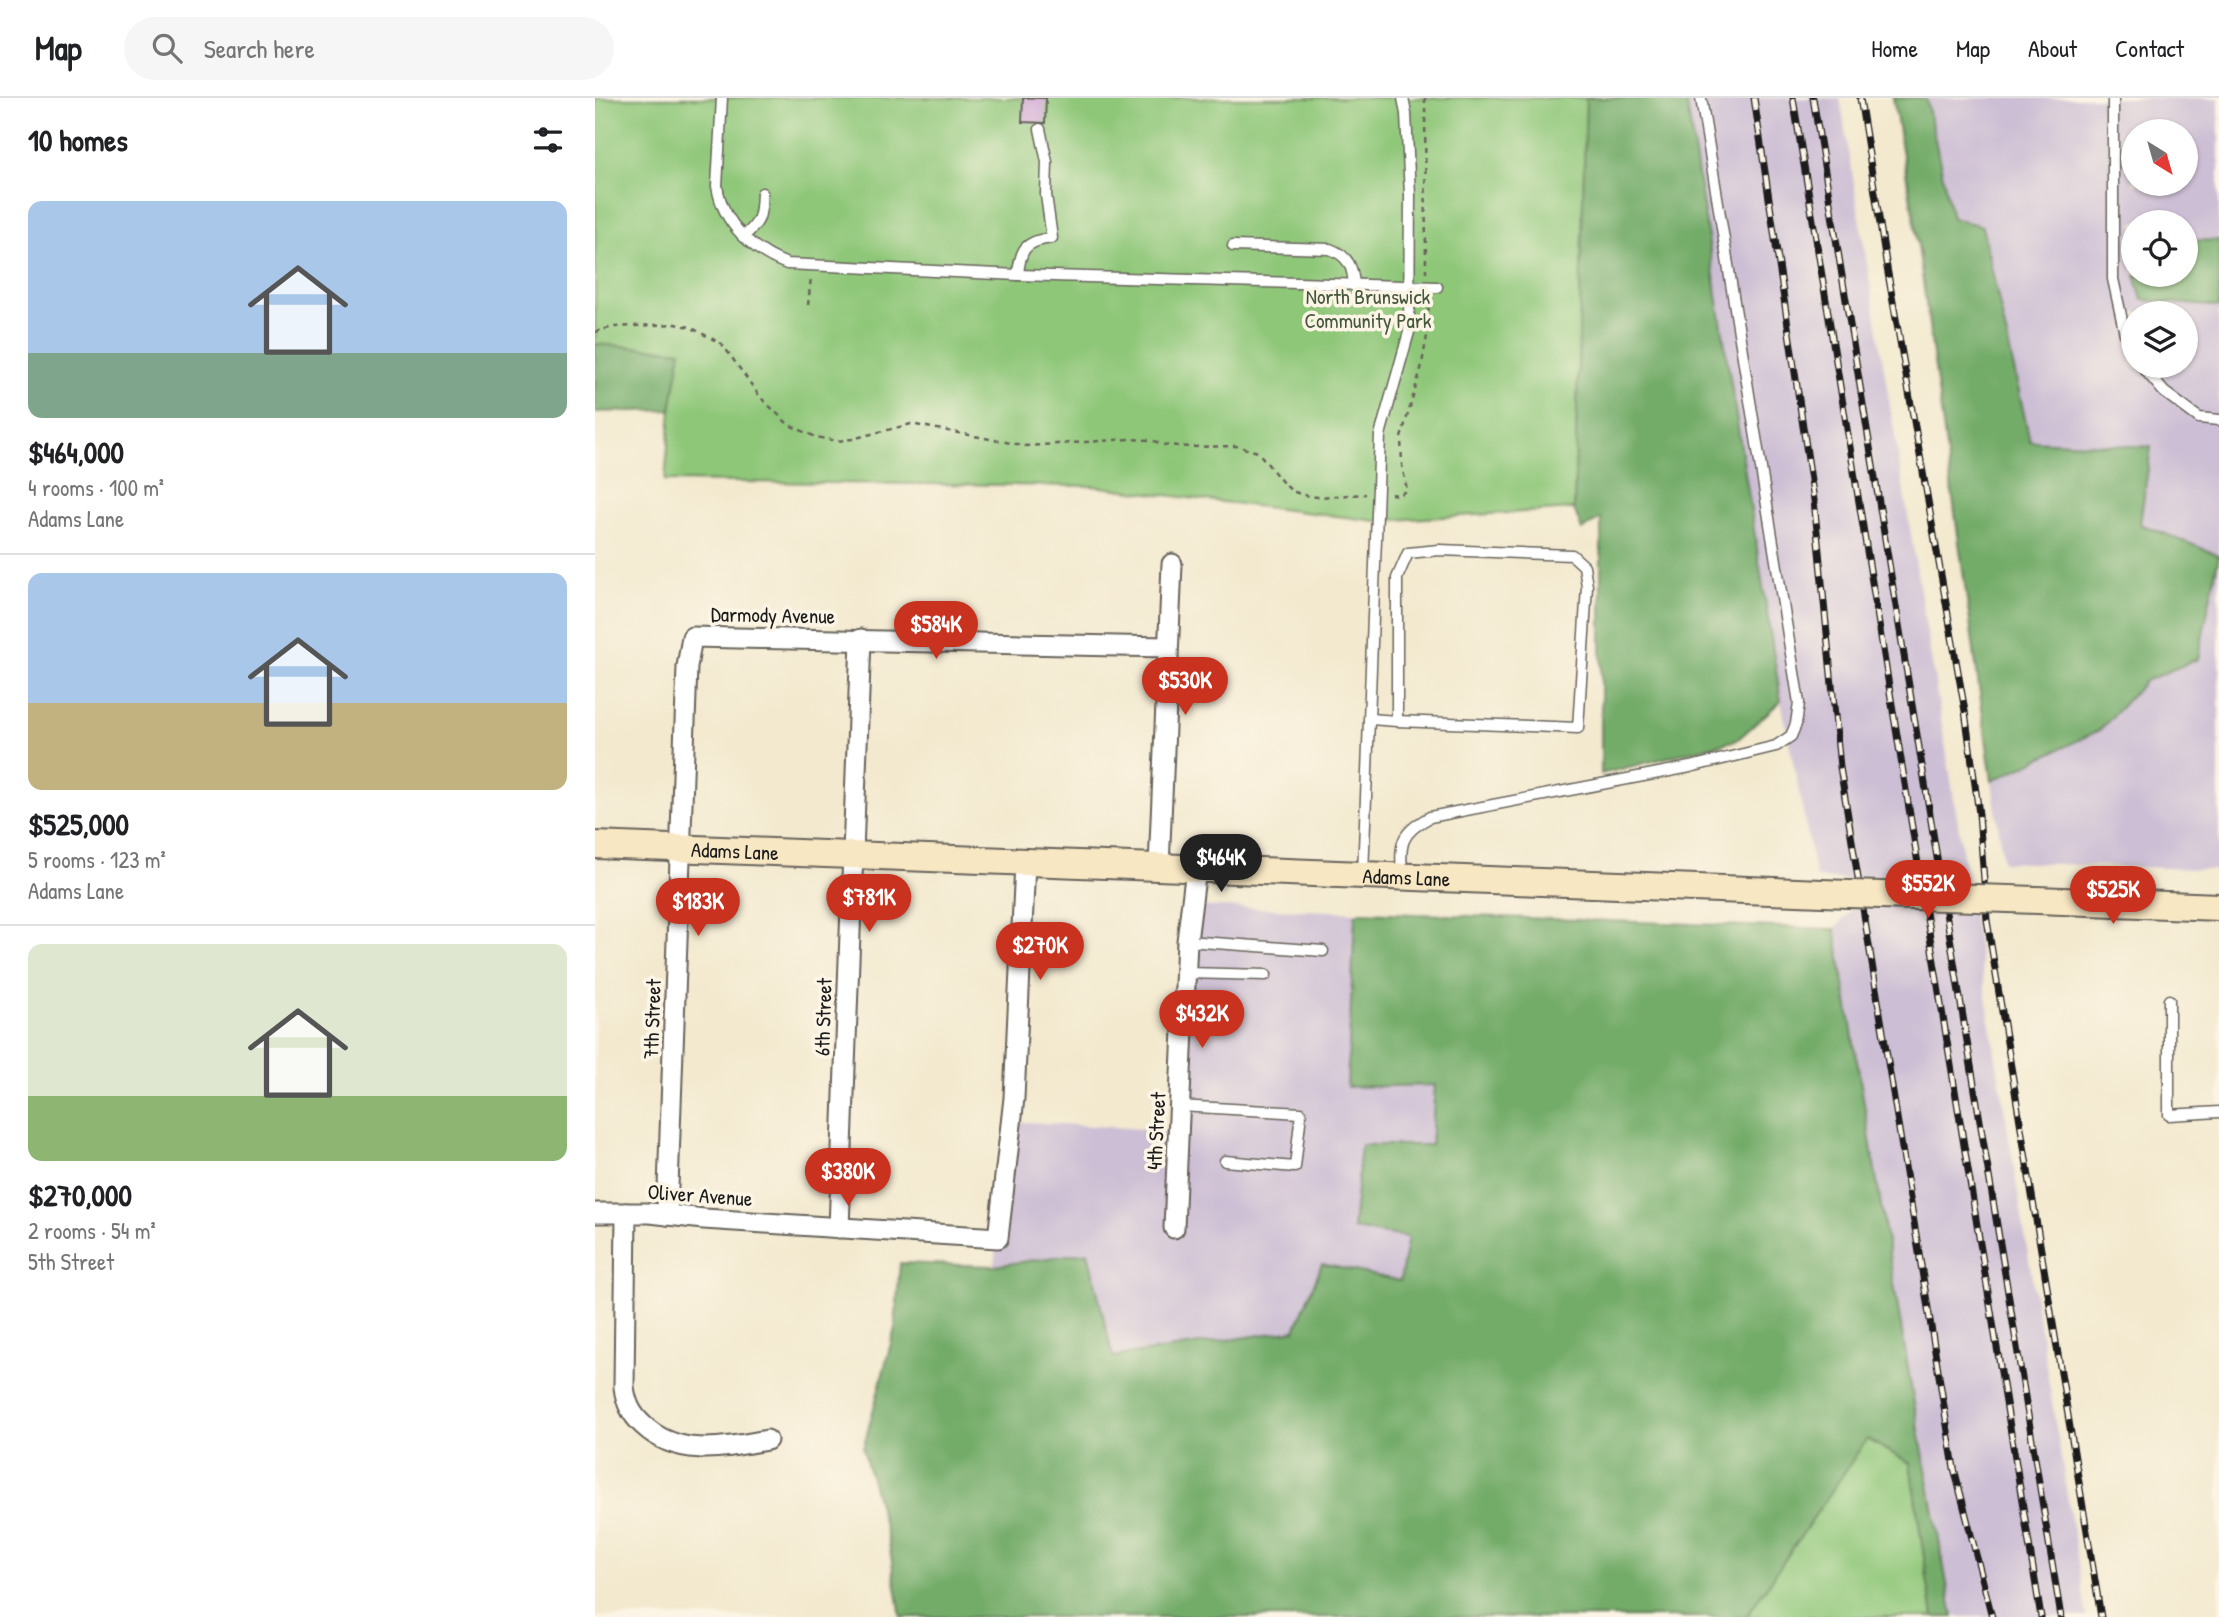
<!DOCTYPE html>
<html lang="en">
<head>
<meta charset="utf-8">
<style>
	:root { --surface:#fff; --page:#f6f6f6; --text:#202124; --muted:#757577; --line:#e0e0e0; --accent:#c8321e }
	body { margin:0; font-family:"Patrick Hand",sans-serif; background:var(--page); color:var(--text); height:100vh; display:flex; flex-direction:column; font-size:26px; white-space:nowrap }
	* { box-sizing:border-box; margin:0 }
	p { font-size:23px; color:var(--muted) }
	.icon { flex:none; width:38px; height:38px; fill:none; stroke:currentColor; stroke-width:2; stroke-linecap:round; stroke-linejoin:round }
	.map { position:relative; flex:1; overflow:hidden }
	.panel { display:flex; flex-direction:column; background:var(--surface); width:595px }
	.panel>* { flex:none }
	.needle { width:46px; rotate:143deg }
	.tools { position:absolute; left:1526px; top:21px; display:grid; gap:14px }
	.tools a { display:grid; place-items:center; width:77px; height:77px; border-radius:50%; background:var(--surface); box-shadow:0 2px 5px #0004; font-size:35px }
	.price { position:absolute; translate:-50% -60px; padding:0 16px; border-radius:24px; background:var(--accent); color:#fff; font-size:23px; line-height:46px; filter:drop-shadow(0 2px 4px #0008) }
	.price::after { content:''; position:absolute; left:50%; top:42px; width:21px; height:16px; margin-left:-10px; background:inherit; clip-path:polygon(0 0,100% 0,50% 100%) }
	.price.on { background:#222; color:#fff }
	ul { padding:0; list-style:none }
	li { display:grid; align-content:center; gap:14px; height:371px; padding:0 28px }
	li+li { border-top:2px solid var(--line) }
	li span { display:grid; place-items:center; height:217px; border-radius:14px; color:#555 }
	li>.icon { margin-inline-start:auto }
	span .icon { width:126px; height:126px; fill:#fffc; stroke-width:1 }
	li b { font-size:30px }
	h2 { display:flex; justify-content:space-between; align-items:center; height:84px; padding:0 28px; font-size:30px }
	header { display:flex; align-items:center; gap:42px; box-sizing:border-box; height:98px; padding:0 35px; background:var(--surface); border-bottom:2px solid var(--line) }
	header strong { font-size:33px }
	nav { display:flex; gap:38px; margin-inline-start:auto; font-size:24px }
	.search { width:490px; height:63px; background:var(--page); display:flex; align-items:center; gap:18px; box-sizing:border-box; padding:0 24px; border-radius:38px; color:var(--muted); font-size:26px }
	main { display:flex; flex:1; min-height:0 }
	.map>svg:first-child { display:block }
</style>
</head>
<body>
<header>
<strong>Map</strong>
<div class="search"><svg class="icon" aria-label="search" viewBox="0 0 24 24"><circle cx="10" cy="10" r="6"/><path d="M15 15l6 6"/></svg>Search here</div>
<nav><a>Home</a><a>Map</a><a>About</a><a>Contact</a></nav>
</header>
<main>
<section class="panel">
<h2>10 homes<svg class="icon" aria-label="filters" viewBox="0 0 24 24"><path d="M4 7h16M4 17h16"/><circle cx="9" cy="7" r="2"/><circle cx="15" cy="17" r="2"/></svg></h2>
<ul>
<li><span style="background:linear-gradient(#a9c7e8 70%,#7fa58c 0)"><svg class="icon" aria-label="home" viewBox="0 0 24 24"><path d="M3 11l9-7 9 7M6 9v11h12V9"/></svg></span><div><b>$464,000</b><p>4 rooms · 100 m²</p><p>Adams Lane</p></div></li>
<li><span style="background:linear-gradient(#a9c7e8 60%,#c2b280 0)"><svg class="icon" aria-label="home" viewBox="0 0 24 24"><path d="M3 11l9-7 9 7M6 9v11h12V9"/></svg></span><div><b>$525,000</b><p>5 rooms · 123 m²</p><p>Adams Lane</p></div></li>
<li><span style="background:linear-gradient(#dfe7d0 70%,#8fb573 0)"><svg class="icon" aria-label="home" viewBox="0 0 24 24"><path d="M3 11l9-7 9 7M6 9v11h12V9"/></svg></span><div><b>$270,000</b><p>2 rooms · 54 m²</p><p>5th Street</p></div></li>
</ul>
</section>
<div class="map">
<svg width="1624" height="1519" viewBox="0 0 1624 1519">
	<rect width="100%" height="100%" fill="#fcf5e5"/>
	<filter id="ink" filterUnits="userSpaceOnUse"><feTurbulence type="fractalNoise" baseFrequency=".0143" numOctaves="2"/><feDisplacementMap in="SourceGraphic" scale="14" xChannelSelector="R" yChannelSelector="G"/><feConvolveMatrix kernelMatrix="1 2 1 2 8 2 1 2 1" color-interpolation-filters="sRGB"/></filter>
	<filter id="wash" filterUnits="userSpaceOnUse"><feTurbulence type="fractalNoise" baseFrequency=".00686" numOctaves="4" result="noise"/><feDisplacementMap in="SourceGraphic" scale="28" xChannelSelector="R" yChannelSelector="G"/><feGaussianBlur stdDeviation="1.57" result="paint"/><feColorMatrix in="noise" values="0 0 0 0 0 0 0 0 0 0 0 0 0 0 0 0 0 1.4 0 .05"/><feComposite in="paint" operator="in"/></filter>
	<g filter="url(#wash)">
		<rect width="100%" height="100%" fill="#f3e9cf"/>
		<!-- industrial -->
		<g fill="#ccbed4" fill-rule="evenodd">
			<polygon points="1091,0 1245,0 1492,1519 1358,1519 1317,1294 1240,831 1256,812 1254,782 1221,780 1186,603"/>
			<path d="M1331,0H1624V772L1408,764L1397,683L1505,632L1550,583L1602,561L1545,426L1555,349L1435,343L1387,128L1357,120ZM1538,33H1591V86H1538ZM1538,124H1591V177H1538ZM1538,215H1591V268H1538Z"/>
			<polygon points="594,808 765,814 760,818 752,988 840,986 837,1047 767,1047 814,1139 805,1183 727,1166 700,1232 518,1260 493,1154 399,1168 414,1023 583,1033"/>
		</g>
		<!-- green -->
		<g fill="#8fc779" stroke="#56724a" stroke-width="2">
			<polygon points="0,0 991,0 979,411 782,423 497,388 70,383 76,312 85,253 0,246"/>
			<polygon points="1271,1341 1315,1365 1338,1519 1151,1519"/>
		</g>
		<!-- forest -->
		<g fill="#73ac69" stroke="#486442" stroke-width="2">
			<polygon points="991,0 1091,0 1186,603 1142,642 1006,676 1006,420 987,432 979,411"/>
			<polygon points="1298,0 1331,0 1357,120 1387,128 1435,343 1556,349 1545,426 1624,457 1603,561 1550,583 1505,632 1397,683 1320,126"/>
			<polygon points="1624,142 1624,209 1547,202 1540,177 1591,177 1591,143"/>
			<polygon points="0,246 86,253 76,312 0,314"/>
			<polygon points="765,814 1240,831 1317,1294 1358,1519 1338,1519 1315,1365 1272,1341 1151,1519 306,1519 294,1446 268,1351 300,1230 305,1165 399,1168 493,1154 518,1259 700,1232 727,1166 805,1183 813,1139 758,1131 766,1047 836,1047 840,987 752,989 760,818"/>
		</g>
		<g id="blocks">
			<!-- building -->
			<polygon fill="#cfa6d5" points="428,0 451,0 450,25 427,24"/>
		</g>
	</g>
	<g filter="url(#ink)">
		<use href="#blocks" fill-opacity="0" stroke="#67645b" stroke-width="2"/>
		<g fill="none" stroke-linecap="round" stroke-linejoin="round">
			<!-- lane casing -->
			<g stroke="#67645b" stroke-width="13">
				<g id="lane">
					<path d="M127,0L122,88C128,126 158,153 192,166L423,177L842,189"/>
					<polyline points="1518,0 1518,181 1530,236 1538,253"/>
					<path d="M148,139C166,124 166,118 167,95"/>
					<path d="M638,148L735,151C754,158 758,170 759,188"/>
					<path d="M423,177C425,151 430,143 457,140L451,97L452,64L445,31"/>
					<polyline points="1547,268 1569,294 1604,320 1624,322"/>
					<polyline points="775,621 802,623 983,630 992,488 989,468 977,457 844,452 813,455 802,480 802,623"/>
					<polyline points="768,777 785,337 814,234 815,97 811,16 808,0"/>
					<path d="M807,777C805,745 805,735 835,719L1095,669L1181,648L1196,638L1201,626L1204,605L1106,0"/>
					<polyline points="592,843 728,853"/>
					<polyline points="591,875 671,877"/>
					<polyline points="1574,902 1574,1017 1624,1014"/>
					<polyline points="584,1008 706,1015 700,1069 630,1063"/>
				</g>
			</g>
			<!-- street casing -->
			<g stroke="#67645b" stroke-width="23">
				<g id="street">
					<polyline points="564,769 577,466"/>
					<polyline points="0,1115 55,1115 109,1121 403,1140 419,1000 430,765"/>
					<path d="M31,1115L29,1289C31,1305 36,1316 48,1327C83,1360 128,1350 172,1342"/>
					<polyline points="72,1117 92,569 97,539 572,549"/>
					<polyline points="244,1130 266,541"/>
					<polyline points="579,1130 592,843 601,771"/>
				</g>
			</g>
			<!-- secondary casing -->
			<g stroke="#67645b" stroke-width="30">
				<g id="secondary">
					<path id="s1" d="M0,747L1254,796"/>
					<polyline points="1414,801 1624,809"/>
				</g>
			</g>
			<!-- path -->
			<g stroke="#67645b" stroke-width="2.5" stroke-dasharray="5 5" stroke-linecap="butt">
				<polyline points="830,0 831,175"/>
				<polyline points="213,207 216,179"/>
				<polyline points="0,234 18,229 81,226 95,229 127,246 166,300 194,327 221,339 242,343 257,341 316,326 432,348 535,341 556,342 570,347 596,349 641,348 663,354 688,385 697,393 708,397 723,399 771,396"/>
				<polyline points="796,396 804,397 812,392 807,367 806,340 826,271 832,238 834,203"/>
			</g>
			<!-- lane -->
			<use href="#lane" stroke="#fff" stroke-width="10"/>
			<!-- street -->
			<use href="#street" stroke="#fff" stroke-width="19"/>
			<!-- secondary -->
			<use href="#secondary" stroke="#f8e7c3" stroke-width="26"/>
			<!-- rail casing -->
			<g stroke="#1c1c1c" stroke-width="7">
				<g id="rail">
					<polyline points="1159,0 1219,402 1245,669 1359,1370 1397,1519"/>
					<polyline points="1198,0 1446,1519"/>
					<polyline points="1218,0 1466,1519"/>
					<polyline points="1265,0 1291,164 1370,613 1384,716 1392,822 1506,1519"/>
				</g>
			</g>
			<!-- rail -->
			<use href="#rail" stroke="#fcf5e5" stroke-width="4.5" stroke-dasharray="13" stroke-linecap="butt"/>
			<!-- secondary-bridge casing -->
			<g stroke="#67645b" stroke-width="30" stroke-linecap="butt">
				<polyline id="secondary-bridge" points="1254,796 1414,801"/>
			</g>
			<!-- secondary-bridge -->
			<use href="#secondary-bridge" stroke="#f8e7c3" stroke-width="26"/>
		</g>
	</g>
	<g text-anchor="middle" dominant-baseline="central" stroke-width="7" stroke-linejoin="round" paint-order="stroke">
		<!-- park labels -->
		<g font-size="21" fill="#44583d" stroke="#fcf5e5">
			<text x="773" y="198">North Brunswick<tspan x="773" dy="24">Community Park</tspan></text>
		</g>
		<!-- street labels -->
		<g font-size="21" fill="#1c1c1c" stroke="#fcf5e5">
			<text transform="translate(178 517) rotate(1)">Darmody Avenue</text>
			<text stroke="none"><textPath href="#s1" startOffset="140">Adams Lane</textPath></text>
			<text stroke="none"><textPath href="#s1" startOffset="812">Adams Lane</textPath></text>
			<text transform="translate(228 919) rotate(-88)">6th Street</text>
			<text transform="translate(57 921) rotate(-88)">7th Street</text>
			<text transform="translate(561 1033) rotate(-87)">4th Street</text>
			<text transform="translate(105 1097) rotate(4)">Oliver Avenue</text>
		</g>
	</g>
</svg>
<div class="tools">
<a><svg class="needle" viewBox="-14 -14 28 28"><path d="M0-13l5 13h-10z" fill="#e53935"/><path d="M0 13l5-13h-10z" fill="#757577"/></svg></a>
<a><svg class="icon" aria-label="locate" viewBox="0 0 24 24"><circle cx="12" cy="12" r="6"/><path d="M12 2v4M12 18v4M2 12h4M18 12h4"/></svg></a>
<a><svg class="icon" aria-label="layers" viewBox="0 0 24 24"><path d="M12 4l9 5-9 5-9-5zM3 14l9 5 9-5"/></svg></a>
</div>
<b class="price" style="left:341px;top:563px">$584K</b>
<b class="price" style="left:590px;top:619px">$530K</b>
<b class="price on" style="left:626px;top:796px">$464K</b>
<b class="price" style="left:1333px;top:822px">$552K</b>
<b class="price" style="left:1518px;top:828px">$525K</b>
<b class="price" style="left:274px;top:836px">$781K</b>
<b class="price" style="left:103px;top:840px">$183K</b>
<b class="price" style="left:445px;top:884px">$270K</b>
<b class="price" style="left:607px;top:952px">$432K</b>
<b class="price" style="left:253px;top:1110px">$380K</b>
</div>
</main>
</body>
</html>
